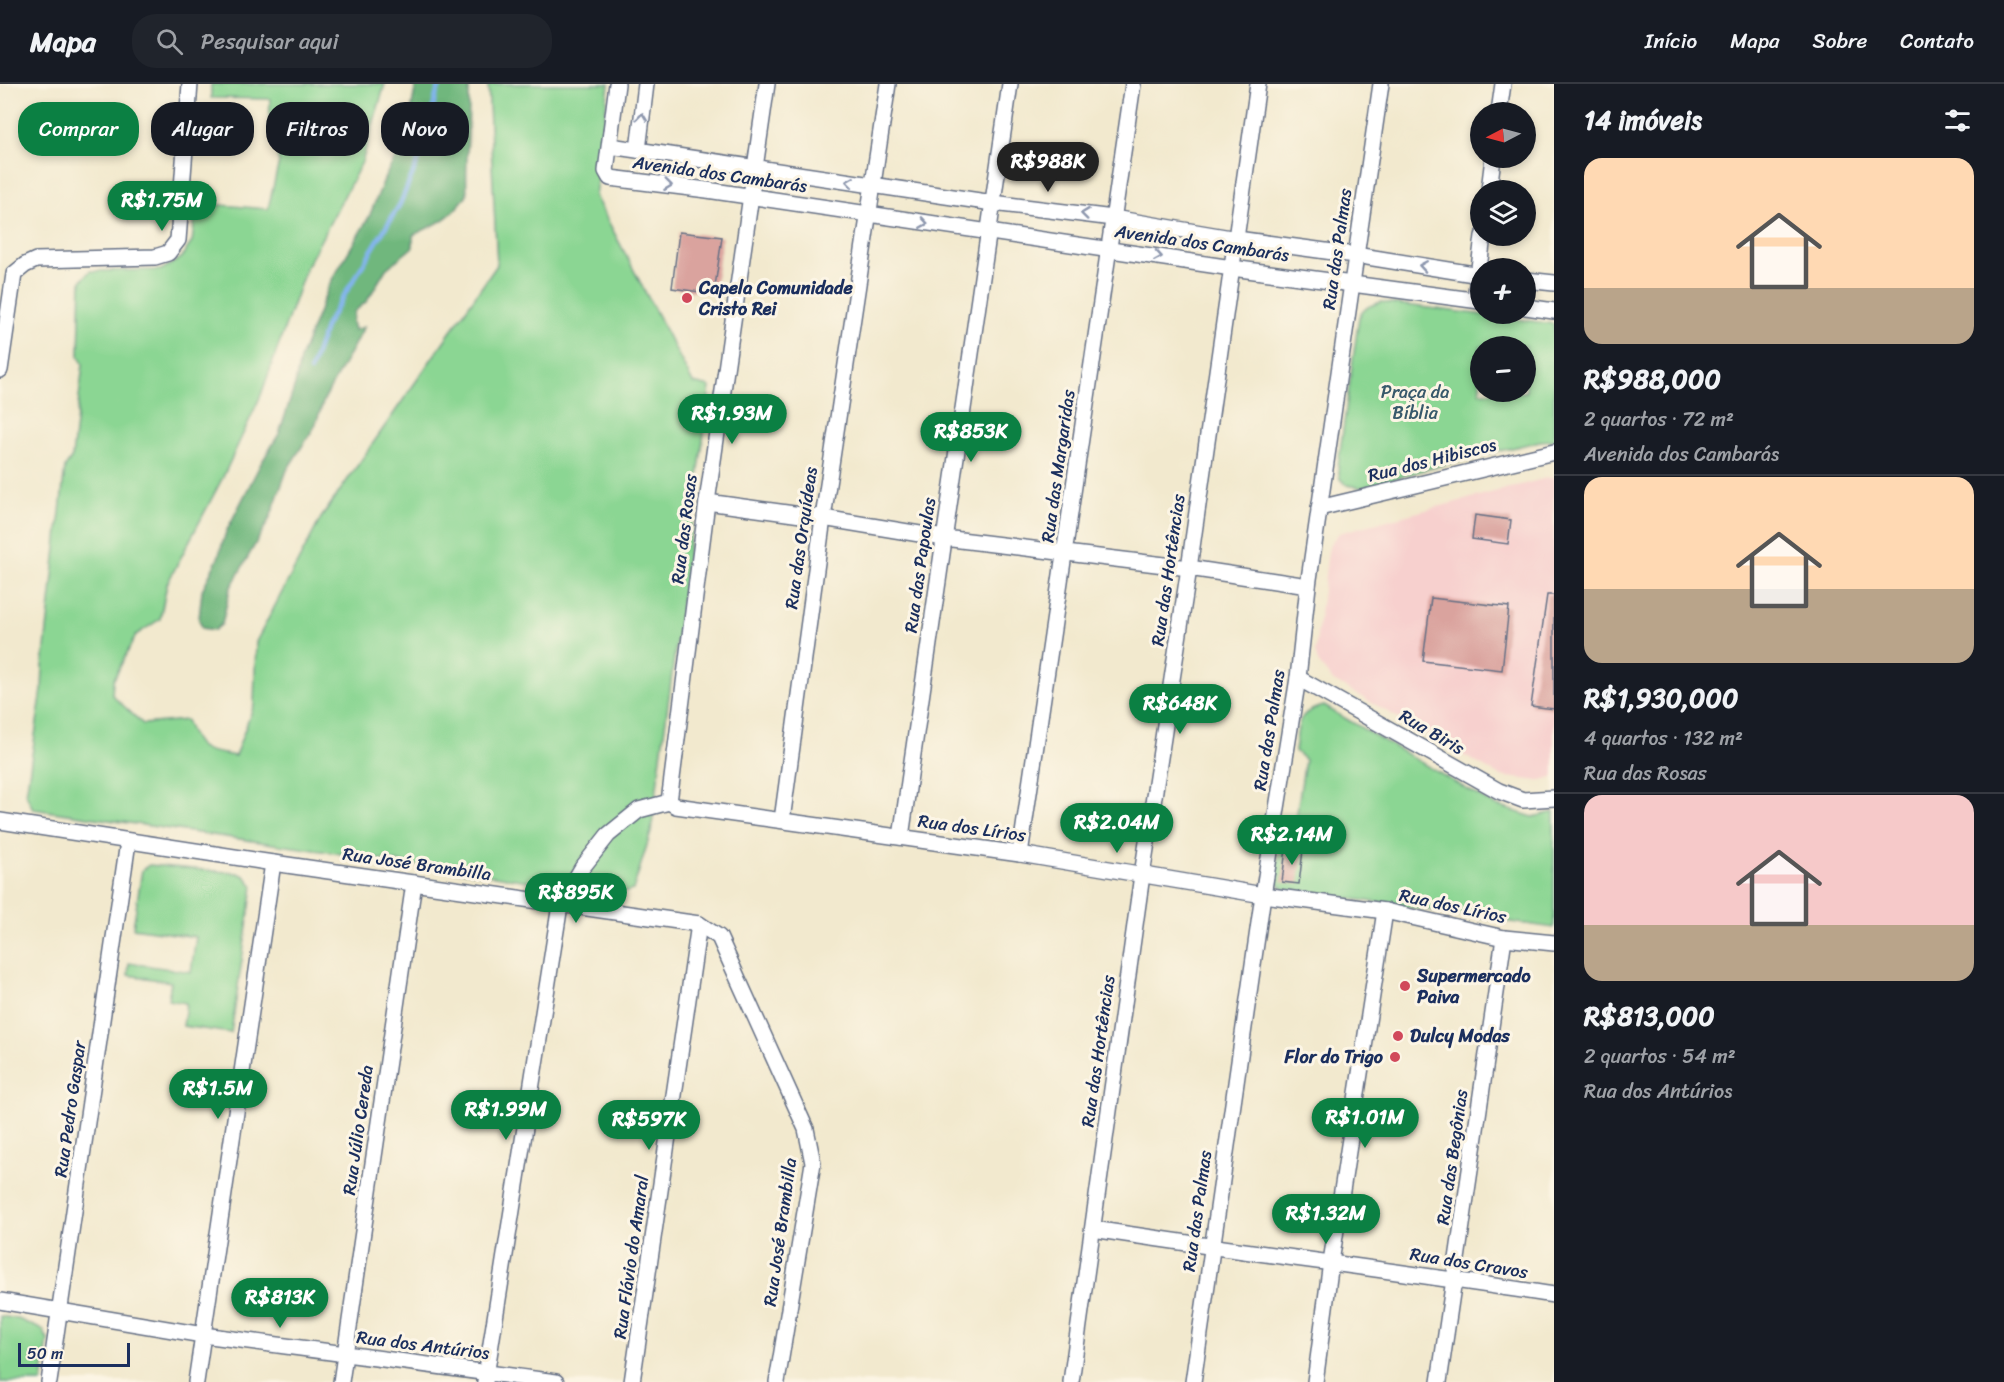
<!DOCTYPE html>
<html lang="pt">
<head>
<meta charset="utf-8">
<style>
	:root { --surface:#171b24; --page:#20242c; --text:#f1f3f6; --muted:#9ea1a6; --line:#363941; --accent:#0b8043 }
	body { margin:0; font-family:Sriracha,sans-serif; background:var(--page); color:var(--text); height:100vh; display:flex; flex-direction:column; font-size:22px; white-space:nowrap }
	* { box-sizing:border-box; margin:0 }
	p { font-size:20px; color:var(--muted) }
	.icon { flex:none; width:33px; height:33px; fill:none; stroke:currentColor; stroke-width:2; stroke-linecap:round; stroke-linejoin:round }
	.map { position:relative; flex:1; overflow:hidden }
	.panel { display:flex; flex-direction:column; background:var(--surface); width:450px }
	.panel>* { flex:none }
	.hud { position:absolute; left:18px; top:18px; width:570px; height:54px; display:flex; gap:12px }
	.needle { width:39px; rotate:264deg }
	.controls { position:absolute; left:1470px; top:18px; display:grid; gap:12px }
	.controls a { display:grid; place-items:center; width:66px; height:66px; border-radius:50%; background:var(--surface); box-shadow:0 3px 9px #0003; font-size:30px }
	.scale { position:absolute; left:18px; bottom:15px; width:112px; box-sizing:border-box; padding-left:6px; border:3px solid #1b2f5e; border-top:0; font-size:16px; line-height:21px; white-space:nowrap; color:#1b2f5e; -webkit-text-stroke:4px #fcf5e5; paint-order:stroke }
	.price { position:absolute; translate:-50% -51px; padding:0 14px; border-radius:21px; background:var(--accent); color:#fff; font-size:20px; line-height:39px; filter:drop-shadow(0 2px 3px #0008) }
	.price::after { content:''; position:absolute; left:50%; top:36px; width:18px; height:14px; margin-left:-9px; background:inherit; clip-path:polygon(0 0,100% 0,50% 100%) }
	.price.selected { background:#222; color:#fff }
	ul { padding:0; list-style:none }
	li { display:grid; align-content:center; gap:12px; height:318px; padding:0 30px }
	li+li { border-top:2px solid var(--line) }
	li span { display:grid; place-items:center; height:186px; border-radius:18px; color:#555 }
	li>.icon { margin-inline-start:auto }
	span .icon { width:108px; height:108px; fill:#fffc; stroke-width:1 }
	li b { font-size:26px }
	h2 { display:flex; justify-content:space-between; align-items:center; height:72px; padding:0 30px; font-size:26px }
	.tag { padding:0 21px; border-radius:24px; background:var(--surface); box-shadow:0 3px 9px #0003; font-size:21px; line-height:54px }
	.tag.selected { background:var(--accent); color:#fff }
	header { display:flex; align-items:center; gap:36px; box-sizing:border-box; height:84px; padding:0 30px; background:var(--surface); border-bottom:2px solid var(--line) }
	header strong { font-size:28px }
	nav { display:flex; gap:33px; margin-inline-start:auto; font-size:21px }
	.search { width:420px; height:54px; background:var(--page); display:flex; align-items:center; gap:15px; box-sizing:border-box; padding:0 21px; border-radius:24px; color:var(--muted); font-size:22px }
	main { display:flex; flex:1; min-height:0 }
	.map>svg:first-child { display:block }
</style>
</head>
<body>
<header>
<strong>Mapa</strong>
<div class="search"><svg class="icon" aria-label="search" viewBox="0 0 24 24"><circle cx="10" cy="10" r="6"/><path d="M15 15l6 6"/></svg>Pesquisar aqui</div>
<nav><a>Início</a><a>Mapa</a><a>Sobre</a><a>Contato</a></nav>
</header>
<main>
<div class="map">
<svg width="1554" height="1298" viewBox="0 0 1554 1298">
	<rect width="100%" height="100%" fill="#fcf5e5"/>
	<filter id="ink" filterUnits="userSpaceOnUse"><feTurbulence type="fractalNoise" baseFrequency=".0167" numOctaves="2"/><feDisplacementMap in="SourceGraphic" scale="12" xChannelSelector="R" yChannelSelector="G"/><feConvolveMatrix kernelMatrix="1 2 1 2 8 2 1 2 1" color-interpolation-filters="sRGB"/></filter>
	<filter id="wash" filterUnits="userSpaceOnUse"><feTurbulence type="fractalNoise" baseFrequency=".008" numOctaves="4" result="noise"/><feDisplacementMap in="SourceGraphic" scale="24" xChannelSelector="R" yChannelSelector="G"/><feGaussianBlur stdDeviation="1.35" result="paint"/><feColorMatrix in="noise" values="0 0 0 0 0 0 0 0 0 0 0 0 0 0 0 0 0 1.4 0 .05"/><feComposite in="paint" operator="in"/></filter>
	<g filter="url(#wash)">
		<rect width="100%" height="100%" fill="#f2e9ce"/>
		<!-- built -->
		<polygon fill="#f7d0ce" points="1547,394 1554,394 1554,693 1537,697 1500,692 1332,596 1318,578 1315,568 1328,468 1330,460 1339,449"/>
		<!-- green -->
		<g fill="#8bd693" stroke="#538278" stroke-width="1.5" fill-rule="evenodd">
			<path d="M211,0H385L362,78L306,184L261,311L223,393L167,500L160,535L136,551L113,597L112,611L143,640L186,636C198,669 202,666 235,672L254,621L256,558L321,434L497,181L488,0H609L595,112L693,299L710,303L651,748L633,806L618,810L33,725L26,710L42,606L43,582L65,383L72,373L83,280L79,271L81,197L90,187L161,186L180,175L192,158L197,119L268,125L279,78L269,42L270,15L211,14Z"/>
			<path d="M1382,218L1554,240V356L1540,357L1427,385L1364,404L1347,401L1340,395L1338,382L1359,233C1365,223 1370,221 1382,218ZM1480,262H1526V308H1480Z"/>
			<path d="M1324,622L1494,721L1533,733L1554,728V844L1284,805L1275,796L1281,756L1292,761L1305,676L1295,667C1299,641 1294,629 1324,622Z"/>
			<polygon points="149,781 238,789 245,792 253,802 231,949 183,942 186,919 168,916 171,898 128,891 129,879 191,888 196,853 133,844 142,786"/>
			<polygon points="0,1232 18,1235 43,1246 48,1256 42,1298 0,1298"/>
		</g>
		<!-- forest -->
		<path fill="#70b77d" stroke="#46736e" stroke-width="1.5" d="M416,0H469C470,37 465,74 467,111C449,136 439,139 413,151V163L386,185L367,217L354,228L352,237L354,246L364,243L324,316L315,342L287,386L270,434L230,505L222,540L215,546L202,544L199,535L202,506L218,474L226,448L260,381L279,350L295,301L300,275L330,199L369,133L385,93L399,67L409,37Z"/>
		<g fill="none" stroke-linecap="round" stroke-linejoin="round">
			<!-- stream -->
			<polyline stroke="#83b5f0" stroke-width="4.5" points="310,287 326,241 400,120 421,70 437,8 441,0"/>
		</g>
		<g id="blocks">
			<!-- building -->
			<g fill="#daa39e">
				<polygon points="679,148 722,153 714,210 672,204"/>
				<polygon points="1475,431 1511,436 1508,460 1472,455"/>
				<polygon points="1547,511 1554,511 1554,625 1531,622"/>
				<polygon points="1431,514 1509,523 1502,586 1423,577"/>
				<polygon points="1286,764 1303,766 1299,800 1282,798"/>
			</g>
		</g>
	</g>
	<g filter="url(#ink)">
		<use href="#blocks" fill-opacity="0" stroke="#667085" stroke-width="1.5"/>
		<g fill="none" stroke-linecap="round" stroke-linejoin="round">
			<!-- street casing -->
			<g stroke="#667085" stroke-width="18">
				<g id="street">
					<polyline points="617,0 606,87 610,94 707,106 1232,184 1480,217"/>
					<polyline points="1499,28 1503,0"/>
					<polyline points="610,62 993,119 1113,134 1237,155 1355,171 1480,191"/>
					<polyline points="638,66 646,0"/>
					<polyline points="1489,106 1493,74"/>
					<polyline points="1526,196 1554,199"/>
					<polyline points="1475,216 1483,152"/>
					<polyline points="1526,223 1554,227"/>
					<polyline points="0,286 14,190 25,181 36,176 155,173 168,169 178,156 190,0"/>
					<polyline points="707,418 823,434 944,454 1189,484 1308,502"/>
					<polyline points="1319,424 1554,368"/>
					<polyline points="1298,594 1499,707 1523,716 1554,714"/>
					<polyline points="669,718 676,722 1020,770 1263,811 1385,827 1504,854 1554,859"/>
					<polyline points="669,718 707,418 767,0"/>
					<polyline points="782,736 823,434 888,0"/>
					<polyline points="0,737 273,779 699,840 719,853 806,1045 813,1079 777,1298"/>
					<polyline points="901,753 1010,0"/>
					<polyline points="1020,770 1133,0"/>
					<path d="M1093,1145C1247,1169 1401,1187 1554,1211"/>
					<polyline points="0,1217 203,1251 556,1298"/>
					<polyline points="49,1298 128,758"/>
					<polyline points="196,1298 273,779"/>
					<polyline points="341,1298 414,799"/>
					<polyline points="485,1298 560,821 582,784 608,751 639,726 669,718"/>
					<polyline points="632,1298 699,840"/>
					<polyline points="1071,1298 1142,791 1189,484 1258,0"/>
					<polyline points="1193,1298 1263,811 1298,594 1308,502 1381,0"/>
					<polyline points="1315,1298 1331,1178 1385,827"/>
					<polyline points="1439,1298 1504,854"/>
				</g>
			</g>
			<!-- street -->
			<use href="#street" stroke="#fff" stroke-width="15"/>
		</g>
		<!-- one-way arrows -->
		<defs><path id="oneway-chevron" d="M-2-3.5L2.5 0L-2 3.5" fill="none" stroke-width="1.6" stroke-linecap="round" stroke-linejoin="round" transform="scale(1.5)"/></defs>
		<g stroke="#8d97ae">
			<use href="#oneway-chevron" transform="translate(642 33) rotate(-83)"/>
			<use href="#oneway-chevron" transform="translate(850 98) rotate(-172)"/>
			<use href="#oneway-chevron" transform="translate(668 101) rotate(7)"/>
			<use href="#oneway-chevron" transform="translate(1085 130) rotate(-173)"/>
			<use href="#oneway-chevron" transform="translate(924 139) rotate(9)"/>
			<use href="#oneway-chevron" transform="translate(1158 172) rotate(9)"/>
			<use href="#oneway-chevron" transform="translate(1423 182) rotate(-171)"/>
		</g>
	</g>
	<!-- markers -->
	<g fill="#d1495b" stroke="#fcf5e5" stroke-width="2">
		<circle cx="687" cy="214" r="6"/>
		<circle cx="1405" cy="902" r="6"/>
		<circle cx="1398" cy="952" r="6"/>
		<circle cx="1395" cy="973" r="6"/>
	</g>
	<g text-anchor="middle" dominant-baseline="central" stroke-width="6" stroke-linejoin="round" paint-order="stroke">
		<!-- street labels -->
		<g font-size="18" fill="#1b2f5e" stroke="#fcf5e5">
			<text transform="translate(720 90) rotate(8)">Avenida dos Cambarás</text>
			<text transform="translate(1202 159) rotate(8)">Avenida dos Cambarás</text>
			<text transform="translate(1337 165) rotate(-82)">Rua das Palmas</text>
			<text transform="translate(1432 376) rotate(-14)">Rua dos Hibiscos</text>
			<text transform="translate(1058 382) rotate(-82)">Rua das Margaridas</text>
			<text transform="translate(684 445) rotate(-83)">Rua das Rosas</text>
			<text transform="translate(801 454) rotate(-82)">Rua das Orquídeas</text>
			<text transform="translate(920 481) rotate(-82)">Rua das Papoulas</text>
			<text transform="translate(1168 486) rotate(-82)">Rua das Hortências</text>
			<text transform="translate(1269 646) rotate(-81)">Rua das Palmas</text>
			<text transform="translate(1432 648) rotate(30)">Rua Biris</text>
			<text transform="translate(972 744) rotate(8)">Rua dos Lírios</text>
			<text transform="translate(417 780) rotate(8)">Rua José Brambilla</text>
			<text transform="translate(1453 822) rotate(12)">Rua dos Lírios</text>
			<text transform="translate(1098 967) rotate(-82)">Rua das Hortências</text>
			<text transform="translate(70 1025) rotate(-82)">Rua Pedro Gaspar</text>
			<text transform="translate(358 1046) rotate(-82)">Rua Júlio Cereda</text>
			<text transform="translate(1452 1073) rotate(-82)">Rua das Begônias</text>
			<text transform="translate(1197 1127) rotate(-82)">Rua das Palmas</text>
			<text transform="translate(780 1148) rotate(-82)">Rua José Brambilla</text>
			<text transform="translate(631 1173) rotate(-82)">Rua Flávio do Amaral</text>
			<text transform="translate(1469 1179) rotate(9)">Rua dos Cravos</text>
			<text transform="translate(423 1261) rotate(7)">Rua dos Antúrios</text>
		</g>
		<!-- poi labels -->
		<g font-size="18" font-weight="bold" fill="#1b2f5e" stroke="#fcf5e5" text-anchor="start">
			<text x="699" y="204">Capela Comunidade<tspan x="699" dy="21">Cristo Rei</tspan></text>
			<text x="1417" y="892">Supermercado<tspan x="1417" dy="21">Paiva</tspan></text>
			<text x="1410" y="952">Dulcy Modas</text>
			<text x="1383" y="973" text-anchor="end">Flor do Trigo</text>
		</g>
		<!-- park labels -->
		<g font-size="18" fill="#37596b" stroke="#fcf5e5">
			<text x="1415" y="308">Praça da<tspan x="1415" dy="21">Bíblia</tspan></text>
		</g>
	</g>
</svg>
<div class="controls">
<a><svg class="needle" viewBox="-14 -14 28 28"><path d="M0-13l5 13h-10z" fill="#e53935"/><path d="M0 13l5-13h-10z" fill="#9ea1a6"/></svg></a>
<a><svg class="icon" aria-label="layers" viewBox="0 0 24 24"><path d="M12 4l9 5-9 5-9-5zM3 14l9 5 9-5"/></svg></a>
<a>+</a>
<a>−</a>
</div>
<div class="scale">50 m</div>
<b class="price selected" style="left:1048px;top:109px">R$988K</b>
<b class="price" style="left:162px;top:148px">R$1.75M</b>
<b class="price" style="left:732px;top:361px">R$1.93M</b>
<b class="price" style="left:971px;top:379px">R$853K</b>
<b class="price" style="left:1180px;top:651px">R$648K</b>
<b class="price" style="left:1117px;top:770px">R$2.04M</b>
<b class="price" style="left:1292px;top:782px">R$2.14M</b>
<b class="price" style="left:576px;top:840px">R$895K</b>
<b class="price" style="left:218px;top:1036px">R$1.5M</b>
<b class="price" style="left:506px;top:1057px">R$1.99M</b>
<b class="price" style="left:1365px;top:1065px">R$1.01M</b>
<b class="price" style="left:649px;top:1067px">R$597K</b>
<b class="price" style="left:1326px;top:1161px">R$1.32M</b>
<b class="price" style="left:280px;top:1245px">R$813K</b>
<div class="hud">
<a class="tag selected">Comprar</a>
<a class="tag">Alugar</a>
<a class="tag">Filtros</a>
<a class="tag">Novo</a>
</div>
</div>
<section class="panel">
<h2>14 imóveis<svg class="icon" aria-label="filters" viewBox="0 0 24 24"><path d="M4 7h16M4 17h16"/><circle cx="9" cy="7" r="2"/><circle cx="15" cy="17" r="2"/></svg></h2>
<ul>
<li><span style="background:linear-gradient(#ffd9b3 70%,#b9a48a 0)"><svg class="icon" aria-label="home" viewBox="0 0 24 24"><path d="M3 11l9-7 9 7M6 9v11h12V9"/></svg></span><div><b>R$988,000</b><p>2 quartos · 72 m²</p><p>Avenida dos Cambarás</p></div></li>
<li><span style="background:linear-gradient(#ffd9b3 60%,#b9a48a 0)"><svg class="icon" aria-label="home" viewBox="0 0 24 24"><path d="M3 11l9-7 9 7M6 9v11h12V9"/></svg></span><div><b>R$1,930,000</b><p>4 quartos · 132 m²</p><p>Rua das Rosas</p></div></li>
<li><span style="background:linear-gradient(#f6c9c9 70%,#b9a48a 0)"><svg class="icon" aria-label="home" viewBox="0 0 24 24"><path d="M3 11l9-7 9 7M6 9v11h12V9"/></svg></span><div><b>R$813,000</b><p>2 quartos · 54 m²</p><p>Rua dos Antúrios</p></div></li>
</ul>
</section>
</main>
</body>
</html>
